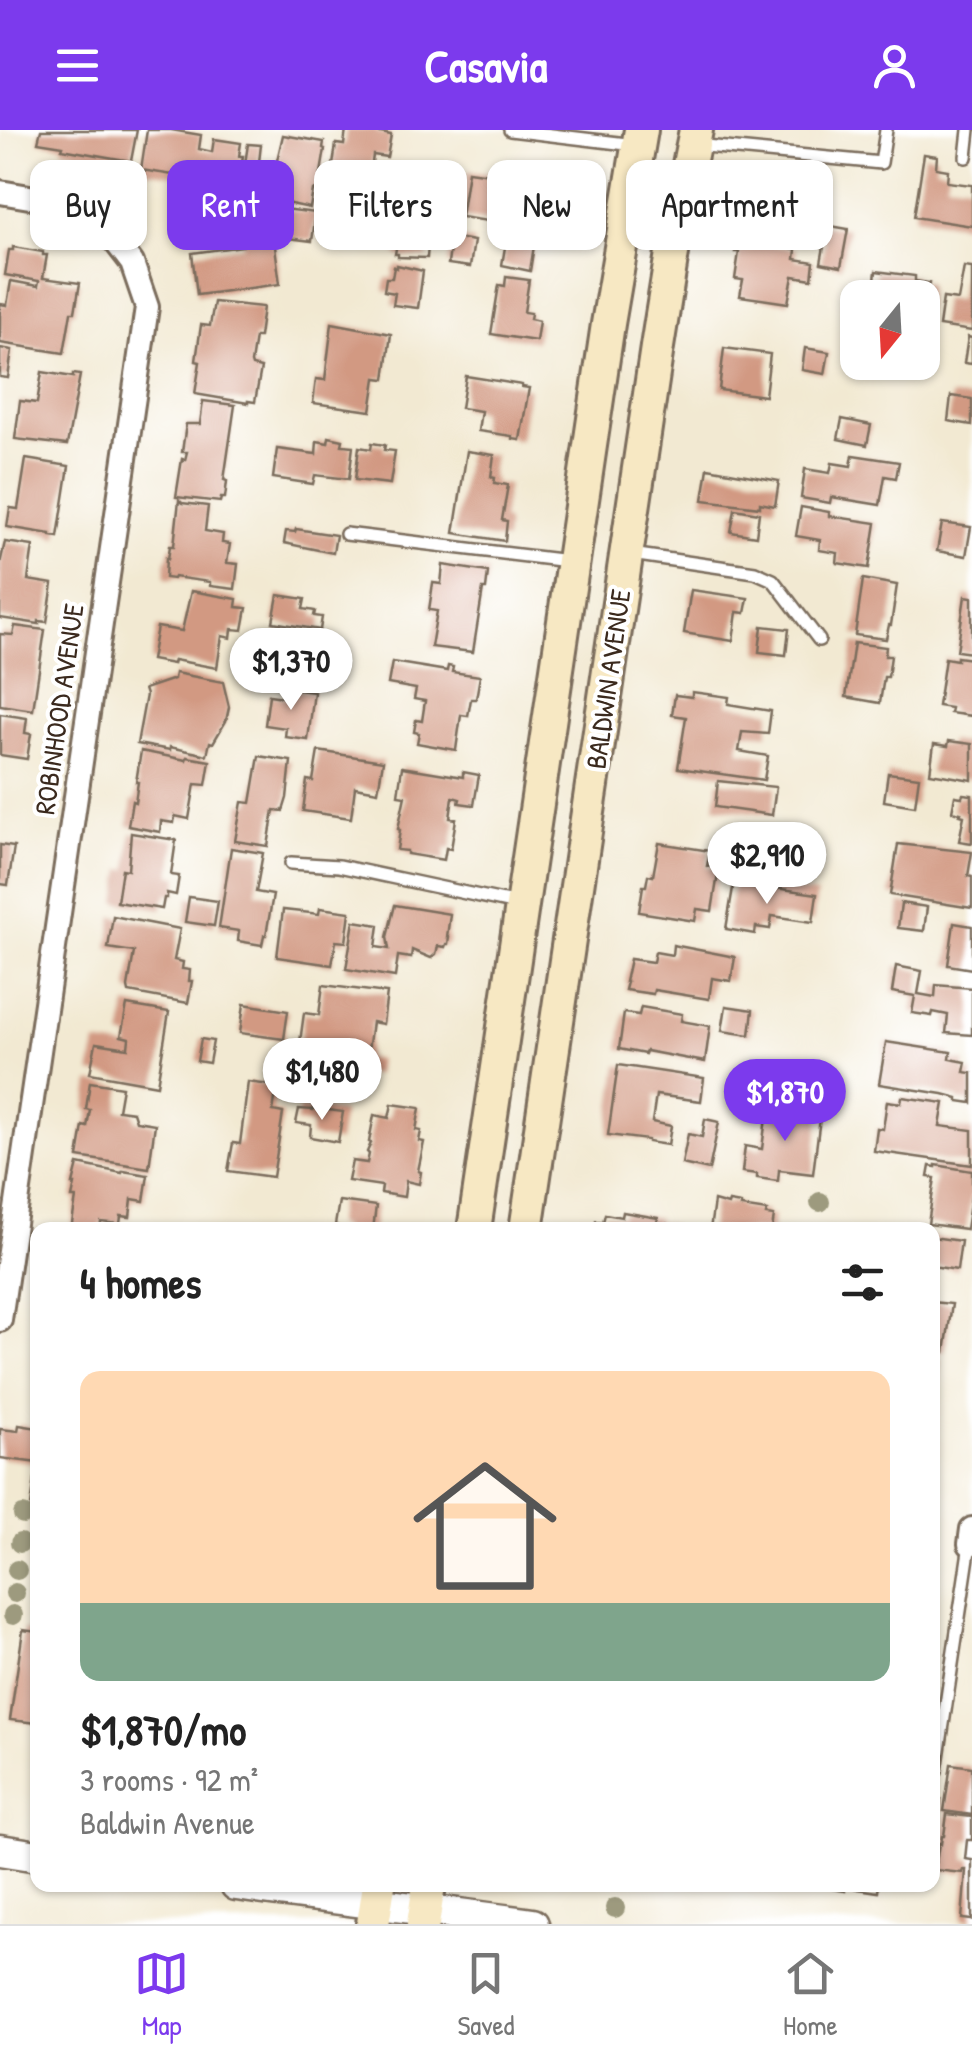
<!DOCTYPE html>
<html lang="en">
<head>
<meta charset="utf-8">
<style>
	:root { --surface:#fff; --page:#f6f6f6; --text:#222; --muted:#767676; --line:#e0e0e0; --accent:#7c3aed }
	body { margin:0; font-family:"Patrick Hand",sans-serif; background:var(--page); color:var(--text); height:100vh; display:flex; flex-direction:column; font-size:38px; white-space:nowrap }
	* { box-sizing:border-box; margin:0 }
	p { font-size:32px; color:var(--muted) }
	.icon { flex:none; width:55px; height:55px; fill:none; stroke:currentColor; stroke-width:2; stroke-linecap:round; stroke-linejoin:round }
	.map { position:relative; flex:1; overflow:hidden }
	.panel { position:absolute; left:30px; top:1092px; width:910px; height:670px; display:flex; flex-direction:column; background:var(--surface); border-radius:20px; box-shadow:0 2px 8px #0004 }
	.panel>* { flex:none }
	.hud { position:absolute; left:30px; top:30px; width:912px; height:90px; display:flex; gap:20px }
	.needle { width:65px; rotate:198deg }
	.tools { position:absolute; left:840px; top:150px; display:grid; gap:20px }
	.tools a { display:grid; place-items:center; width:100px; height:100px; border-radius:20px; background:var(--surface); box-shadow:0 2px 8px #0004; font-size:50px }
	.price { position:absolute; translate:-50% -85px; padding:0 22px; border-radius:35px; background:#fff; color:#222; font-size:32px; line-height:65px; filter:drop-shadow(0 2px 5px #0008) }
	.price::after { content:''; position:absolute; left:50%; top:60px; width:30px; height:22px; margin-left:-15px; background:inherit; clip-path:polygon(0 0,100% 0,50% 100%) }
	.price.selected { background:var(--accent); color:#fff }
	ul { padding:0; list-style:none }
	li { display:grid; align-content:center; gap:20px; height:530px; padding:0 50px }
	li span { display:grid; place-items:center; height:310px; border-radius:20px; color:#555 }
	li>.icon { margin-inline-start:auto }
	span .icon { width:180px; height:180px; fill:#fffc; stroke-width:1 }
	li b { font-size:42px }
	h2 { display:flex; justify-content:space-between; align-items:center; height:120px; padding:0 50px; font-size:42px }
	.tag { padding:0 35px; border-radius:20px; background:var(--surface); box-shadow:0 2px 8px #0004; font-size:35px; line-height:90px }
	.tag.selected { background:var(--accent); color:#fff }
	header { display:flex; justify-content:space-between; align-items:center; height:130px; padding:0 50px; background:var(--accent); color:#fff; font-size:45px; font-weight:800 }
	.dock { display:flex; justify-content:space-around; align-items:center; height:140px; border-top:2px solid var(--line); background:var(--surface); font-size:28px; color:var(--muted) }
	.dock a { display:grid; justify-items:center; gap:5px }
	.dock .selected { color:var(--accent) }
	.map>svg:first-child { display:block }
</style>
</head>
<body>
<header><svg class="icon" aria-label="menu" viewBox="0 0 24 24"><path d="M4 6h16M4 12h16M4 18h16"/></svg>Casavia<svg class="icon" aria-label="person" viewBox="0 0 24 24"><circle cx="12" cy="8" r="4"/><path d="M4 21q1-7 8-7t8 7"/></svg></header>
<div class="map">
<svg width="972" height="1794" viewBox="0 0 972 1794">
	<rect width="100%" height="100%" fill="#fff"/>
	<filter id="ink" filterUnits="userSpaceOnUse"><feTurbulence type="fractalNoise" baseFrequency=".01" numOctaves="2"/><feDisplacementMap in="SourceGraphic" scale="20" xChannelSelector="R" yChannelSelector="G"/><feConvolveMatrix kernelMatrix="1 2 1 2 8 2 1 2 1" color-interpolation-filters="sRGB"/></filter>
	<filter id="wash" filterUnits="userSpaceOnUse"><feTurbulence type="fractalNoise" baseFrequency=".0048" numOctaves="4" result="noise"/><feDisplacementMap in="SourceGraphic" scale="40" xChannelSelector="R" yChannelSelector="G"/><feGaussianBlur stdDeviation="2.25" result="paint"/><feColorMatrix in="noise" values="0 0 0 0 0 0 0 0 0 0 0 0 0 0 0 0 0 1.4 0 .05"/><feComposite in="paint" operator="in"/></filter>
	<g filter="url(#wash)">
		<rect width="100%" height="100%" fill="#f2e9d2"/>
		<g id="blocks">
			<!-- building -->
			<g fill="#d29982">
				<polygon points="41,0 137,0 131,31 62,19 63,16 38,12"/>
				<polygon points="147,0 171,0 201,5 199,19 212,22 214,9 241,13 239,26 243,26 238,55 141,40"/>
				<polygon points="346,0 377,0 376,2 391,5 387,27 373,25 368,63 349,60 348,66 329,64 336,14 344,15"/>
				<polygon points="283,5 324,12 323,18 325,19 318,61 313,60 310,78 286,73 288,59 271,56"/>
				<polygon points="248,14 261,15 257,49 243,47"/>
				<polygon points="924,24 937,26 936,38 948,40 947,52 972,55 972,96 914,87"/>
				<polygon points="468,41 562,54 558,85 530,81 528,97 461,87"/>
				<polygon points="284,76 284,79 316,83 312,111 280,107 274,109 280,154 197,165 192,123 243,116 240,91 272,87 271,78"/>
				<polygon points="825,95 848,99 841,137 821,133 825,111 822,110"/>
				<polygon points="392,98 429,104 427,128 398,127 398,124 395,124 397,113 390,112"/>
				<polygon points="445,106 474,111 470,137 448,134 450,119 443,118"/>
				<polygon points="737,109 796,119 795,129 814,132 812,149 793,146 788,173 740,166 743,150 735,149 739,122 735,122"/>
				<polygon points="506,111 534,116 530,141 502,135"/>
				<polygon points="13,117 43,122 43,125 47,125 43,148 80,153 75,182 71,182 64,223 0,213 0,174 7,175 11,151 38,156 39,151 5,145 9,120 13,120"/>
				<polygon points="397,135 423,141 418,178 393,175 395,163 384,161 386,148 392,148 394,137 397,138"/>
				<polygon points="964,137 972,138 972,201 939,196 943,168 958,170"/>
				<polygon points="876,141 915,146 915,151 929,153 925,193 922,192 922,168 873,168"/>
				<polygon points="506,147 529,150 524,182 531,183 530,189 539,191 536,211 491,204 499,155 505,156"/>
				<polygon points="214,172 263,177 259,207 255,207 251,233 252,236 261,238 255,272 248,271 248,273 195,264 200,232 196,231 201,195 210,196"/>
				<polygon points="332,193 391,204 385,249 376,248 371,281 313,273 316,249 325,250"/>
				<polygon points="968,207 972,208 972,234 964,233"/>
				<polygon points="0,218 12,220 8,248 0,247"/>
				<polygon points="724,218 770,224 765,266 719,260"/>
				<polygon points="805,218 829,222 825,244 802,240"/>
				<polygon points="42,242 73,247 73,244 80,245 67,315 15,309 20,271 37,273"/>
				<polygon points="466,246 522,255 522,257 529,258 520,310 512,309 512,306 478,301 481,281 461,278"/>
				<polygon points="951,266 972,269 972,295 948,291"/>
				<polygon points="203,271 235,275 224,350 227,351 225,368 221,368 220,372 176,367 182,329 185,330 187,322 182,322 186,294 200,294"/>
				<polygon points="842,289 871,295 867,315 838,309"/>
				<polygon points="329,307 343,310 342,315 353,316 349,349 315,345 313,354 273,348 277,319 316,324 317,311 328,313"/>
				<polygon points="372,313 385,315 384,320 395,321 390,354 355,350 359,317 371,319"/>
				<polygon points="467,321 494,325 491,347 495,348 494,353 508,355 502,390 507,391 505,411 454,403"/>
				<polygon points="853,325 899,332 896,348 885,346 880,375 831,367 830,373 801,368 805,339 830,343 832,333 851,336"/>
				<polygon points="26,329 69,336 58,407 51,406 51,404 7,397 10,378 18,379"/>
				<polygon points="708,338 779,351 775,376 760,373 760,377 703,370"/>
				<polygon points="179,370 182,373 208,376 205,401 223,404 222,413 230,414 227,433 238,434 235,459 210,456 210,452 174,447 173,449 165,448 166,428 168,429 170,416 174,416"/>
				<polygon points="801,377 829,382 829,386 876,393 869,438 837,433 838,423 819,420 820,410 796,406"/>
				<polygon points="735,379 759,383 756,406 731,402"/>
				<polygon points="942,393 971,397 966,426 937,421"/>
				<polygon points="296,399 336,405 333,423 284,413 286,401 295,402"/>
				<polygon points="5,412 33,416 28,450 53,454 47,492 39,491 39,494 0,488 0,434"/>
				<polygon points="443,435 488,442 486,459 483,459 473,522 431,517 437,481 429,480 433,453 441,454"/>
				<polygon points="863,449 897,455 891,495 889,495 886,509 855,505"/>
				<polygon points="691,460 748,468 745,483 737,482 733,511 684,503"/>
				<polygon points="191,461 237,469 236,477 247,478 243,500 232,499 231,508 222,506 217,538 174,530 173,534 151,530 157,497 182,501"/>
				<polygon points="278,465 305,469 303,479 315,481 314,486 322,487 320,500 273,492"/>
				<polygon points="965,466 972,467 972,523 957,521"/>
				<polygon points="15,496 45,500 33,580 0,575 0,504 13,505"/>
				<polygon points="762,496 789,499 786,525 759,522"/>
				<polygon points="854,513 886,517 885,526 891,526 888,547 884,547 880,573 846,567"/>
				<polygon points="957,527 972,529 972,586 950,583 951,578 938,576 945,528 957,530"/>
				<polygon points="392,532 447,541 448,536 453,537 452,542 480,546 476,569 471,569 468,586 461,585 456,620 417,613 419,603 414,602 416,590 422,591 425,571 414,569 416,559 388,554"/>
				<polygon points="175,543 223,552 229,577 226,591 213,613 210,612 207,625 170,617 170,620 137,614 146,565 144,559 174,549"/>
				<polygon points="291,559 314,562 308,610 285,607 286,598 265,595 269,565 290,568"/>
				<polygon points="692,562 729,567 728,574 771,581 768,604 742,602 739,621 768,626 764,650 678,638 686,587 672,585 675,565 692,567"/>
				<polygon points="0,584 27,588 25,603 31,604 27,629 0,625"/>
				<polygon points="949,611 972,614 972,650 930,643 934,614 948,616"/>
				<polygon points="141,621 186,630 187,627 210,631 206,655 195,654 189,689 175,686 174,693 161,691 160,702 128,696 132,671 135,672 138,652 136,652"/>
				<polygon points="318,621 383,631 378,661 355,657 351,688 303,681 307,650 313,651"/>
				<polygon points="259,626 291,631 287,668 283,681 274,680 268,716 235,711 242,672 251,673"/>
				<polygon points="402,637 463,647 463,642 479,645 474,675 459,673 460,669 453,667 450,688 456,689 451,719 446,718 444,730 407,724 407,721 397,720 400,700 398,699 405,666 398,665"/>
				<polygon points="888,643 919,647 915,676 884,671"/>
				<polygon points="718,651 776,657 772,685 715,677"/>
				<polygon points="963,664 972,665 972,713 959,711 964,686 960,685 961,683 952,681 955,666 962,667"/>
				<polygon points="131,703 176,710 171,745 179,746 176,765 167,763 167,768 164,768 162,779 117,772 122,739 128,740"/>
				<polygon points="659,713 710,721 707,736 719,738 712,781 697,779 695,791 639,782 643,756 646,756 648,745 653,746"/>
				<polygon points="898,714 972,722 968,746 972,747 972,778 890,765"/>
				<polygon points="0,715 14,717 8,755 0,754"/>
				<polygon points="231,718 263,723 256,762 273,765 266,805 264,805 262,815 238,811 239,801 219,798"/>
				<polygon points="734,752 817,764 813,792 772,786 770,799 756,797 755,804 726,799"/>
				<polygon points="189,767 218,771 214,796 185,792"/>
				<polygon points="901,773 927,777 924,801 898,798"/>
				<polygon points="395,775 450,784 447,807 449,807 448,814 446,814 445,817 438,816 436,824 431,828 412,820 411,828 398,826 395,847 346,839 354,791 379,795 376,817 389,819 387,807"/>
				<polygon points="320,778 350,782 346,812 336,811 332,835 277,827 283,780 319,784"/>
				<polygon points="113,786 180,799 174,830 183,832 182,839 190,840 189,851 192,851 188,873 129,862 128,857 134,822 108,818"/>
				<polygon points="954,793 972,796 972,839 948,835"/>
				<polygon points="673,815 735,827 731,851 712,848 709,869 654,860 653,864 625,860 627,852 625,852 630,829 653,832 655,822 672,825"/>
				<polygon points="896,836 922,841 918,864 935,867 936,855 972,858 972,905 946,903 948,885 933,882 932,886 912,883 915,866 892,862"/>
				<polygon points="323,855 387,863 383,894 372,892 367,928 378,930 376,945 297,934 304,883 319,885"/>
				<polygon points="244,874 288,881 284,909 240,903"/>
				<polygon points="127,875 169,882 157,955 90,943 96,913 128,918 129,908 121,906"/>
				<polygon points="726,876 753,880 750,905 722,901"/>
				<polygon points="641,877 682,884 681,891 710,896 705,932 646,921 645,924 619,919 624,883 639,885"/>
				<polygon points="201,909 213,911 209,933 197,931"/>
				<polygon points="886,912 951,922 950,929 966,932 964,942 972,943 972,973 958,971 958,968 943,964 879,954"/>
				<polygon points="618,935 704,948 701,971 656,965 652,992 671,996 668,1015 648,1012 648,1010 608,1005"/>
				<polygon points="90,952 122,957 118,980 133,982 136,991 155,994 149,1038 78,1027 83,996 87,997 90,980 86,979"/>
				<polygon points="248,952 277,956 273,981 283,983 273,1047 228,1041 233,1013 240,1014"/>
				<polygon points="902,967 944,973 940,996 972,1000 972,1035 874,1021 877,998 883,999 887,971 901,973"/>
				<polygon points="392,974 420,978 416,1000 421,1001 419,1011 424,1012 418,1041 421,1042 419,1054 406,1051 404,1067 381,1063 382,1056 348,1051 352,1031 367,1033 369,1024 367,1022 371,1013 369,1012 374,985 389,988"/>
				<polygon points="775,974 821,980 813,1044 779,1040 778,1051 757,1048 757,1044 742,1042 745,1016 762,1019 766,988 773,989"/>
				<polygon points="313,978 343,982 338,1012 310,1007 311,995 296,993 299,979 313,980"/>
				<polygon points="705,989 719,992 709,1040 682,1034 688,1004 702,1007"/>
				<polygon points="78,1034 122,1043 123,1041 148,1045 144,1071 132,1069 130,1087 121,1086 120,1094 101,1092 100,1100 71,1100 76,1068 72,1068 75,1054 73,1054"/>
				<polygon points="936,1035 972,1041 972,1060 966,1099 928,1094 935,1048 928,1047 930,1036 936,1037"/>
				<polygon points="339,1071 376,1076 373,1100 341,1100 342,1097 335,1095"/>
				<polygon points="714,1071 728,1075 729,1072 741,1074 741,1077 767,1081 766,1085 774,1086 772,1100 710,1100"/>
				<polygon points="623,1082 658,1088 657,1092 673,1095 672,1100 595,1100 596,1091 603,1092 605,1084 622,1087"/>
				<polygon points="932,1107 961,1111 957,1140 932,1136"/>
				<polygon points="932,1172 952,1174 945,1222 932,1220"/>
				<polygon points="932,1229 941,1230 935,1276 932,1276"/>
				<polygon points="19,1295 38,1298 38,1333 0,1328 0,1299 18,1301"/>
				<polygon points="35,1348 38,1348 38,1392 29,1391"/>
				<polygon points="23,1500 38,1502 38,1593 10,1590"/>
				<polygon points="951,1634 972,1637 972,1685 944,1681"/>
				<polygon points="932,1668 941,1669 937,1694 932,1694"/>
				<polygon points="947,1684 972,1687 972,1710 967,1710 965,1729 972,1730 972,1790 962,1789 966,1740 963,1740 962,1743 935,1740 939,1713 941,1714 942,1706 944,1706"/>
				<polygon points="820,1755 879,1755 878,1762 845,1757 845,1761 820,1757"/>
			</g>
		</g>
	</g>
	<g filter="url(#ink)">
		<use href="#blocks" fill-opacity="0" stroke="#7b6d5d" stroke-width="2.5"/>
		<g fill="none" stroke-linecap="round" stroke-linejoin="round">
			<!-- service casing -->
			<g stroke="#7b6d5d" stroke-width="16">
				<g id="service">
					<polyline points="510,0 635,15"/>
					<polyline points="695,15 881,33 886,0"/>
					<polyline points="966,27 969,0"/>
					<polyline points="346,404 568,431"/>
					<polyline points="631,424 755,442 773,450 819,510"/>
					<polyline points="291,733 339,736 517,774"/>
					<polyline points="936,1641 970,1414"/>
				</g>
			</g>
			<!-- minor casing -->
			<g stroke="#7b6d5d" stroke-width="28">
				<g id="minor">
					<polyline points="0,62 59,72 105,98 132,133 147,177 0,1190"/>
					<polyline points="970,1414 972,1399"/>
				</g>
			</g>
			<!-- tertiary casing -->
			<g stroke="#7b6d5d" stroke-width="35">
				<g id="tertiary">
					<polyline points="0,1720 38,1726"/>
					<path d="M236,1755C335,1769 434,1780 533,1794"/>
				</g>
			</g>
			<!-- secondary casing -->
			<g stroke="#7b6d5d" stroke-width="38">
				<g id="secondary">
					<polyline points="474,1100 608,194 641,0"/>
					<polyline points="526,1100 657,217 675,104 696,0"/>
					<polyline points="373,1794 379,1755"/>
					<polyline points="423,1794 429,1755"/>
				</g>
			</g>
			<!-- service -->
			<use href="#service" stroke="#fff" stroke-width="11"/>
			<!-- minor -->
			<use href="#minor" stroke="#fff" stroke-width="22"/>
			<!-- tertiary -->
			<use href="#tertiary" stroke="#fff" stroke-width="30"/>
			<!-- secondary -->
			<use href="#secondary" stroke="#f7e8c3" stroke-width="32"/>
		</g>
		<!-- trees -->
		<g fill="#9d9a7e">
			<circle cx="820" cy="1072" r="10"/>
			<circle cx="23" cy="1385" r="10"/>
			<circle cx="20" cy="1413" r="10"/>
			<circle cx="17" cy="1440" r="10"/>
			<circle cx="15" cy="1463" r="10"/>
			<circle cx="13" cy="1485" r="10"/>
			<circle cx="615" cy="1778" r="10"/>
		</g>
	</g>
	<g text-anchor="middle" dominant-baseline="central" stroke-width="8" stroke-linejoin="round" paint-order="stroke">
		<!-- street labels -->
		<g font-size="28" fill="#3b2a1e" stroke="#fff">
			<text transform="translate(608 549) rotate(-82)">BALDWIN AVENUE</text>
			<text transform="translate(59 579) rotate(-82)">ROBINHOOD AVENUE</text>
		</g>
	</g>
</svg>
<div class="tools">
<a><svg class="needle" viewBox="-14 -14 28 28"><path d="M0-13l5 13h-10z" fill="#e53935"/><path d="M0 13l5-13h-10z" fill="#767676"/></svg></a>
</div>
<b class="price" style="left:291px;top:583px">$1,370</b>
<b class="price" style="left:767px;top:777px">$2,910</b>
<b class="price" style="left:322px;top:993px">$1,480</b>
<b class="price selected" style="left:785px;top:1014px">$1,870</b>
<div class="hud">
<a class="tag">Buy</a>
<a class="tag selected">Rent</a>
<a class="tag">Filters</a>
<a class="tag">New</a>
<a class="tag">Apartment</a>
</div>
<section class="panel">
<h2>4 homes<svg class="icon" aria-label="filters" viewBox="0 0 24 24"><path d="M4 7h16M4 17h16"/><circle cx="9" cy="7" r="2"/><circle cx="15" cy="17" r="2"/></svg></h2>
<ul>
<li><span style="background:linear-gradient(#ffd9b3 75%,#7fa58c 0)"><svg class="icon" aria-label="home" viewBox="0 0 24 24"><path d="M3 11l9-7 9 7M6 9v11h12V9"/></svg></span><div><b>$1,870/mo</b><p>3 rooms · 92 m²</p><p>Baldwin Avenue</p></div></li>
</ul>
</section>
</div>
<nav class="dock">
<a class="selected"><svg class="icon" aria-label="map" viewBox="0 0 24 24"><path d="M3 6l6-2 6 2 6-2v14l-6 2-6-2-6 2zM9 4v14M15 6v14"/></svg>Map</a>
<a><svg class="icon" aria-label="saved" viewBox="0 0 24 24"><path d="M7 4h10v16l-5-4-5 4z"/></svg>Saved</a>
<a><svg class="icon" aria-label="home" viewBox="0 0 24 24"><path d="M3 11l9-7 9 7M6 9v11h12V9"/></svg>Home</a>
</nav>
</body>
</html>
